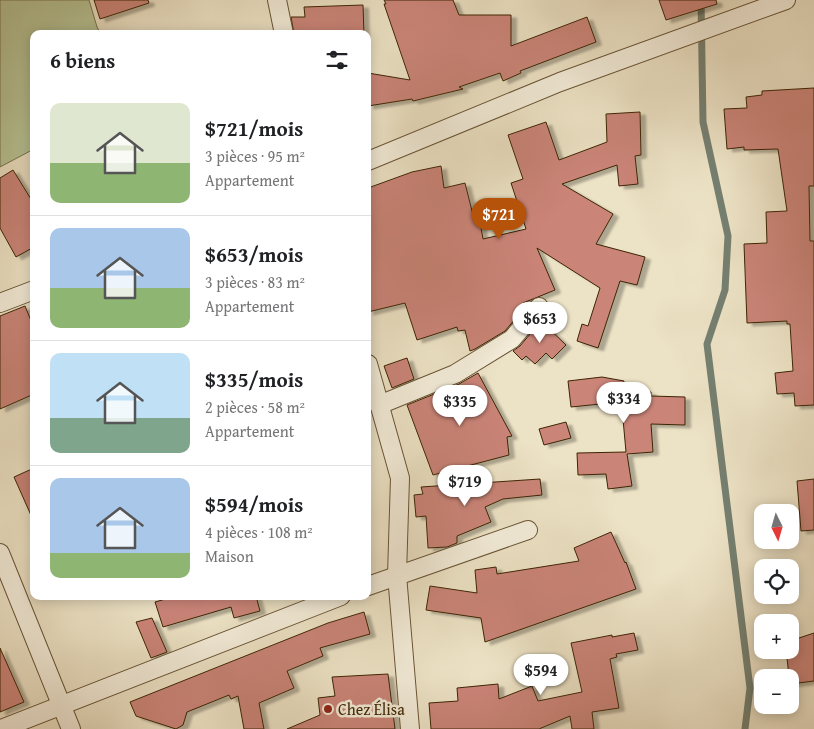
<!DOCTYPE html>
<html lang="fr">
<head>
<meta charset="utf-8">
<style>
	:root { --surface:#fff; --page:#f6f6f6; --text:#202124; --muted:#757577; --line:#e0e0e0; --accent:#b45309 }
	body { margin:0; font-family:"Gentium Book Plus",serif; background:var(--page); color:var(--text); height:100vh; display:flex; flex-direction:column; font-size:19px; white-space:nowrap }
	* { box-sizing:border-box; margin:0 }
	p { font-size:16px; color:var(--muted) }
	.icon { flex:none; width:28px; height:28px; fill:none; stroke:currentColor; stroke-width:2; stroke-linecap:round; stroke-linejoin:round }
	.map { position:relative; flex:1; overflow:hidden }
	.side { position:absolute; left:30px; top:30px; width:341px; height:570px; display:flex; flex-direction:column; background:var(--surface); border-radius:10px; box-shadow:0 2px 12px #0003 }
	.side>* { flex:none }
	.needle { width:32px; rotate:175deg }
	.buttons { position:absolute; left:754px; top:504px; display:grid; gap:10px }
	.buttons a { display:grid; place-items:center; width:45px; height:45px; border-radius:10px; background:var(--surface); box-shadow:0 2px 12px #0003; font-size:25px }
	.price { position:absolute; translate:-50% -42px; padding:0 11px; border-radius:18px; background:#fff; color:#222; font-size:16px; line-height:32px; filter:drop-shadow(0 1px 2px #0008) }
	.price::after { content:''; position:absolute; left:50%; top:30px; width:15px; height:11px; margin-left:-8px; background:inherit; clip-path:polygon(0 0,100% 0,50% 100%) }
	.price.current { background:var(--accent); color:#fff }
	ul { padding:0; list-style:none }
	li { display:flex; align-items:center; gap:15px; height:125px; padding:0 20px }
	li+li { border-top:1px solid var(--line) }
	li span { display:grid; place-items:center; flex:none; width:140px; height:100px; border-radius:10px; color:#555 }
	li>.icon { margin-inline-start:auto }
	span .icon { width:60px; height:60px; fill:#fffc; stroke-width:1 }
	li b { font-size:21px }
	h2 { display:flex; justify-content:space-between; align-items:center; height:60px; padding:0 20px; font-size:21px }
	.map>svg:first-child { display:block }
</style>
</head>
<body>
<div class="map">
<svg width="814" height="729" viewBox="0 0 814 729">
	<defs>
		<filter id="shadow"><feDropShadow dx="5.5" dy="3" stdDeviation="1" flood-color="#0004"/></filter>
	</defs>
	<rect width="100%" height="100%" fill="#ece2c5"/>
	<filter id="stains"><feTurbulence type="fractalNoise" baseFrequency=".004" numOctaves="4"/><feColorMatrix values="0 0 0 0 .2 0 0 0 0 .09 0 0 0 0 .02 0 0 0 .5 -.17"/></filter>
	<radialGradient id="worn" r=".72"><stop offset=".6" stop-color="#630" stop-opacity="0"/><stop offset="1" stop-color="#630" stop-opacity=".3"/></radialGradient>
	<!-- green -->
	<polygon fill="#b7c395" stroke="#7a744c" points="0,0 89,0 97,27 101,34 34,34 34,149 0,167"/>
	<g fill="none" stroke-linecap="round" stroke-linejoin="round">
		<!-- stream -->
		<polyline stroke="#758071" stroke-width="7" points="701,0 703,122 728,236 725,290 707,344 750,688 745,729"/>
	</g>
	<!-- building -->
	<g fill="#ca8478" stroke="#3d2503" filter="url(#shadow)">
		<polygon points="94,0 148,0 149,3 100,19"/>
		<polygon points="384,0 453,0 459,15 511,15 511,46 587,17 596,42 520,71 521,73 503,81 500,73 459,87 463,89 413,101 412,99 368,106 368,73 410,80 384,4 386,4"/>
		<polygon points="659,0 716,0 717,4 666,20"/>
		<polygon points="363,5 364,34 294,34 291,17 305,17 304,7"/>
		<polygon points="814,88 814,186 809,186 810,241 814,241 814,405 795,406 794,393 777,394 775,373 793,371 790,324 787,324 787,321 747,323 744,244 767,243 766,212 787,211 778,149 744,150 744,147 727,149 724,109 747,108 746,97 762,95 762,91"/>
		<polygon points="640,112 641,155 635,156 638,184 619,186 617,165 562,184 613,214 596,244 645,257 637,285 620,281 598,348 577,341 582,324 588,326 600,288 537,248 555,290 523,303 526,306 505,331 475,349 470,351 465,330 458,331 457,327 417,340 405,303 368,312 368,188 412,172 441,166 444,188 465,183 475,223 480,222 483,239 526,229 511,183 523,179 508,135 546,122 559,160 607,142 606,114"/>
		<polygon points="13,170 34,204 34,247 16,257 0,228 0,178"/>
		<polygon points="25,306 34,328 34,394 0,409 0,316"/>
		<polygon points="541,321 566,345 552,359 546,353 535,364 526,356 522,360 513,351 520,346"/>
		<polygon points="407,358 414,379 392,388 384,366"/>
		<polygon points="478,373 512,436 507,437 509,455 433,475 407,405 459,384"/>
		<polygon points="602,377 624,381 622,392 651,392 651,396 685,397 685,425 651,424 653,452 627,454 632,486 608,489 606,474 578,475 577,453 626,452 621,397 620,402 571,407 568,381"/>
		<polygon points="566,422 571,438 544,445 539,429"/>
		<polygon points="34,468 34,522 14,477"/>
		<polygon points="540,479 542,495 503,499 485,507 491,522 457,536 457,543 447,547 428,548 426,516 416,517 414,495 423,494 421,487"/>
		<polygon points="814,479 814,530 801,531 797,481"/>
		<polygon points="611,532 625,563 626,562 636,589 485,642 481,618 426,610 430,586 477,593 475,570 496,567 497,574 579,561 574,548"/>
		<polygon points="176,596 256,596 260,611 234,618 231,607 163,627 155,602"/>
		<polygon points="364,612 370,634 320,648 323,656 287,671 294,688 259,703 264,729 244,729 238,696 231,699 229,695 187,712 183,725 176,729 136,716 130,702 328,623"/>
		<polygon points="152,618 167,652 151,658 136,622"/>
		<polygon points="634,633 638,650 616,654 617,657 610,659 619,708 592,712 594,729 572,729 570,716 539,729 431,729 429,703 458,701 457,688 498,684 499,699 532,686 538,701 582,692 571,643 612,635 612,637"/>
		<polygon points="814,633 814,681 790,684 786,650 790,650 790,641"/>
		<polygon points="0,648 24,702 0,712"/>
		<polygon points="388,674 395,729 287,729 320,715 318,698 335,696 332,677"/>
	</g>
	<g fill="none" stroke-linecap="round" stroke-linejoin="round">
		<!-- minor casing -->
		<g stroke="#695434" stroke-width="20">
			<g id="minor">
				<polyline points="277,0 284,34"/>
				<polyline points="368,161 560,82 786,0"/>
				<polyline points="0,303 34,290"/>
				<polyline points="368,364 400,478 397,575 410,729"/>
				<polyline points="379,405 455,374 512,339 539,307"/>
				<polyline points="0,553 71,729"/>
				<polyline points="368,586 528,530"/>
				<polyline points="1,729 341,596"/>
			</g>
		</g>
		<!-- minor -->
		<use href="#minor" stroke="#f3ecd9" stroke-width="18"/>
	</g>
	<!-- markers -->
	<circle fill="#8f2418" stroke="#f3ecd9" stroke-width="2" cx="328" cy="709" r="5"/>
	<g text-anchor="middle" dominant-baseline="central" stroke-width="5" stroke-linejoin="round" paint-order="stroke">
		<!-- poi labels -->
		<g font-size="16" fill="#3d2503" stroke="#f3ecd9" text-anchor="start">
			<text x="338" y="709">Chez Élisa</text>
		</g>
	</g>
	<rect width="100%" height="100%" filter="url(#stains)"/>
	<rect width="100%" height="100%" fill="url(#worn)"/>
</svg>
<div class="buttons">
<a><svg class="needle" viewBox="-14 -14 28 28"><path d="M0-13l5 13h-10z" fill="#e53935"/><path d="M0 13l5-13h-10z" fill="#757577"/></svg></a>
<a><svg class="icon" aria-label="locate" viewBox="0 0 24 24"><circle cx="12" cy="12" r="6"/><path d="M12 2v4M12 18v4M2 12h4M18 12h4"/></svg></a>
<a>+</a>
<a>−</a>
</div>
<b class="price current" style="left:499px;top:240px">$721</b>
<b class="price" style="left:540px;top:344px">$653</b>
<b class="price" style="left:624px;top:424px">$334</b>
<b class="price" style="left:460px;top:427px">$335</b>
<b class="price" style="left:465px;top:507px">$719</b>
<b class="price" style="left:541px;top:696px">$594</b>
<section class="side">
<h2>6 biens<svg class="icon" aria-label="filters" viewBox="0 0 24 24"><path d="M4 7h16M4 17h16"/><circle cx="9" cy="7" r="2"/><circle cx="15" cy="17" r="2"/></svg></h2>
<ul>
<li><span style="background:linear-gradient(#dfe7d0 60%,#8fb573 0)"><svg class="icon" aria-label="home" viewBox="0 0 24 24"><path d="M3 11l9-7 9 7M6 9v11h12V9"/></svg></span><div><b>$721/mois</b><p>3 pièces · 95 m²</p><p>Appartement</p></div></li>
<li><span style="background:linear-gradient(#a9c7e8 60%,#8fb573 0)"><svg class="icon" aria-label="home" viewBox="0 0 24 24"><path d="M3 11l9-7 9 7M6 9v11h12V9"/></svg></span><div><b>$653/mois</b><p>3 pièces · 83 m²</p><p>Appartement</p></div></li>
<li><span style="background:linear-gradient(#bfe0f5 65%,#7fa58c 0)"><svg class="icon" aria-label="home" viewBox="0 0 24 24"><path d="M3 11l9-7 9 7M6 9v11h12V9"/></svg></span><div><b>$335/mois</b><p>2 pièces · 58 m²</p><p>Appartement</p></div></li>
<li><span style="background:linear-gradient(#a9c7e8 75%,#8fb573 0)"><svg class="icon" aria-label="home" viewBox="0 0 24 24"><path d="M3 11l9-7 9 7M6 9v11h12V9"/></svg></span><div><b>$594/mois</b><p>4 pièces · 108 m²</p><p>Maison</p></div></li>
</ul>
</section>
</div>
</body>
</html>
